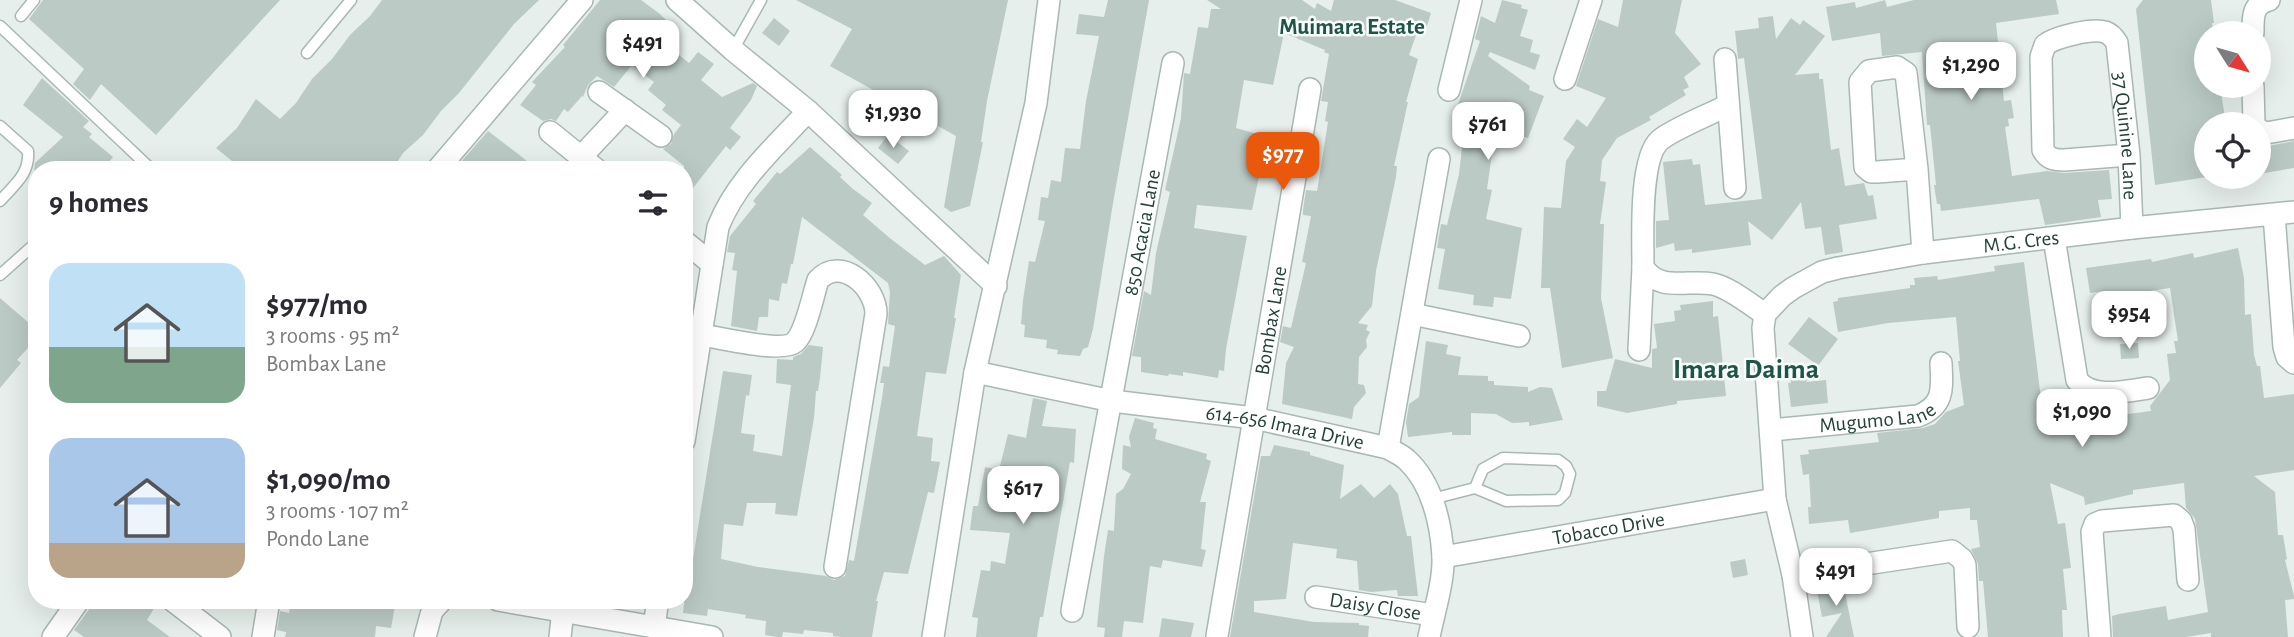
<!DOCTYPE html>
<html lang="en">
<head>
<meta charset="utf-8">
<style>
	:root { --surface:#fff; --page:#f7f7f7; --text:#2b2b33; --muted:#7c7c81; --accent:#ea580c }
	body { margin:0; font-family:"Alegreya Sans",sans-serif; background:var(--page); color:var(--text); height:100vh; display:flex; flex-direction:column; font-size:26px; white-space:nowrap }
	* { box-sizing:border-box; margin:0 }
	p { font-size:23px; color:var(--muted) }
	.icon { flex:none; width:38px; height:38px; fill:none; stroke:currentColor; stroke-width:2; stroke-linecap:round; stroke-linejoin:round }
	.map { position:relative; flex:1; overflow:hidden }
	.sheet { position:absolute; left:28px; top:161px; width:665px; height:448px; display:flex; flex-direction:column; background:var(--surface); border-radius:28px; box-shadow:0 7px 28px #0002 }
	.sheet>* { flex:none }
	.needle { width:46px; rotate:127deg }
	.controls { position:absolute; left:2194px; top:21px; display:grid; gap:14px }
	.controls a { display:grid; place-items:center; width:77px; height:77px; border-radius:50%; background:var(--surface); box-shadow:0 7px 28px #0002; font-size:35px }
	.price { position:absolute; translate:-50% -60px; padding:0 16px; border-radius:14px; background:#fff; color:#222; font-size:23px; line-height:46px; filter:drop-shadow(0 2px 4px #0008) }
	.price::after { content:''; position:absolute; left:50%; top:42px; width:21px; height:16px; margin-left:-10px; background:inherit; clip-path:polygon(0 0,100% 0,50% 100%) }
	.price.on { background:var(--accent); color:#fff }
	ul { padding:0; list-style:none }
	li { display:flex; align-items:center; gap:21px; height:175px; padding:0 21px }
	li span { display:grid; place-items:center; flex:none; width:196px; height:140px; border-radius:21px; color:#555 }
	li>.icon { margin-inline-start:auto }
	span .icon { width:84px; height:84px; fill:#fffc; stroke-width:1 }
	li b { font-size:30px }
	h2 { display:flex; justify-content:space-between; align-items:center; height:84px; padding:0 21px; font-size:30px }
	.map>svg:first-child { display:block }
</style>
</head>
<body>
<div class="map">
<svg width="2294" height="637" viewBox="0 0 2294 637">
	<rect width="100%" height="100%" fill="#e6efeb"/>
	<!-- building -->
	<g fill="#bbcac4">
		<polygon points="43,0 280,0 156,135 101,84 90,100 73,84 84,69 29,19"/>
		<polygon points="382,0 539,0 514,24 459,93 441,111 423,135 403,153 392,170 243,170 216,148 237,128 256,99 280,119 296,103 312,79 332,59 350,35 370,16"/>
		<polygon points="600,0 641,0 660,14 675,29 663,42 689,63 698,52 714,64 701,80 722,97 753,83 757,86 751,100 730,128 741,137 730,150 726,146 693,188 684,181 684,166 663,149 671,144 674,134 681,125 662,110 666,105 648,90 654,82 632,65 614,87 597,76 588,85 583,97 582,96 568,112 564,109 556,121 551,119 543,121 520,105 536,85 532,82 565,47 563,45"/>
		<polygon points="796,0 1008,0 987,101 981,142 983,142 970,206 951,212 944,207 956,136 830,66 852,29"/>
		<polygon points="1108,0 1149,0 1113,203 1093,329 1088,347 1083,349 1080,356 1057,354 1058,350 1046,348 1047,340 1024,337 1025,325 1021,324 1023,300 1029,261 1035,262 1045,221 1038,220 1041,197 1048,198 1051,180 1061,182 1065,148 1080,149 1086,101 1099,36 1076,34 1079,14 1104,17"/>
		<polygon points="1207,0 1302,0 1315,9 1317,3 1331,11 1334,0 1395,0 1431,13 1426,29 1419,27 1409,55 1418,59 1406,102 1408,102 1394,166 1397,166 1396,177 1376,271 1372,306 1358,323 1368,325 1366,330 1370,332 1366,340 1367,347 1359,357 1358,384 1364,385 1366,393 1354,407 1352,419 1282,404 1286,363 1294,347 1280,342 1283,326 1291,328 1306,263 1302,262 1311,216 1303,215 1303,210 1306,190 1317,191 1328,122 1325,121 1328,102 1321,101 1329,54 1324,52 1325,50 1284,33 1273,85 1244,80 1236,128 1261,135 1260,140 1276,144 1270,165 1262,162 1252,210 1197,205 1194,228 1247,236 1226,349 1224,371 1219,370 1218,378 1183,372 1183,376 1169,374 1168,376 1141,372 1141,357 1132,356 1144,291 1151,295 1156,253 1170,192 1165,190 1181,118 1184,73 1190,74 1198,27 1208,28 1211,9 1221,9"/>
		<polygon points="1502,0 1522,5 1521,8 1528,10 1520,36 1533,40 1530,52 1540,55 1535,70 1490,52 1488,56 1530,86 1529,90 1544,96 1528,138 1496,126 1487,189 1492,190 1486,219 1522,228 1511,299 1494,297 1493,307 1473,305 1474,295 1438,289 1445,249 1437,248 1441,224 1447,225 1459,174 1466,114 1456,110 1480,41 1475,39 1481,16 1495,23"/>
		<polygon points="1623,0 1682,0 1675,33 1701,64 1684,77 1689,87 1683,90 1686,95 1649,117 1651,120 1617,138 1602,160 1600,181 1606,182 1600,224 1604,224 1601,298 1613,358 1562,368 1550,288 1541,288 1544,207 1561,208 1566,161 1575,147 1563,139 1577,119 1587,127 1606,98 1576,86 1598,19 1618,27"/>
		<polygon points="1885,0 1887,7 1914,0 2056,0 2059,14 1996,23 2004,101 2011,100 2014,118 2008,119 2009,126 2005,127 2012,176 2047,171 2064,173 2109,170 2112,199 2098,200 2101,217 2045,225 2039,199 1941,211 1940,204 1937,204 1934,185 1936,185 1930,125 1927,125 1922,52 1882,56 1880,33 1832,41 1826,7 1855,2 1856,8"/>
		<polygon points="2143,0 2211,0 2214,23 2212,23 2213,33 2207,33 2207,86 2220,86 2226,124 2207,124 2207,177 2155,185 2136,9"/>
		<polygon points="1773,16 1776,39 1791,18 1800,25 1803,20 1825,36 1795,75 1819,73 1819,79 1823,79 1831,150 1839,148 1845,186 1864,183 1868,196 1873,195 1877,219 1839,225 1843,252 1825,255 1821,227 1805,229 1801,202 1772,240 1748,221 1751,245 1692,253 1692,249 1675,251 1674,243 1656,248 1656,221 1669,220 1663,162 1692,159 1693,165 1700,164 1705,205 1762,199 1744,58 1738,59 1735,31 1759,28 1758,18"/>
		<polygon points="774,18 790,31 779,46 762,33"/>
		<polygon points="42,78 89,121 83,127 92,134 89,137 113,157 103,170 34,170 35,163 63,137 23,105"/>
		<polygon points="488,131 522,157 538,170 469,170 460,163"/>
		<polygon points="888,135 909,151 898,164 878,148"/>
		<polygon points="2294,141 2294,168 2259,174 2259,144 2268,146"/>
		<polygon points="810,147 842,175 840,177 853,189 872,203 863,215 891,239 925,265 944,256 961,275 954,318 956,318 946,374 926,372 917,436 933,438 931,461 940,462 934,493 928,492 908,574 884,572 876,601 878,601 872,637 842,637 833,636 833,633 804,630 803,634 783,632 782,637 777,637 765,635 766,621 745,618 746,615 708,609 707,616 683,613 689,559 693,559 723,371 752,375 749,396 746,395 741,433 755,435 753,451 782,456 791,385 776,383 777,359 793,360 793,357 801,354 809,345 823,347 820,378 818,391 816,391 814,418 797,516 775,514 776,503 747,503 743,526 724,524 721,559 758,567 826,576 834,580 845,576 849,560 854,561 882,398 884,383 880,383 883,366 889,367 895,326 888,324 890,292 888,283 802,217 793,264 791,264 787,284 782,283 779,301 769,299 768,317 759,317 757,331 731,326 737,271 732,270 735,253 727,252 730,236 756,204 753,201 777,172 780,174"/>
		<polygon points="2238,248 2244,278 2245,315 2251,314 2254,355 2257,366 2260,366 2264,398 2294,394 2294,470 2254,476 2275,492 2278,535 2283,535 2287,559 2285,560 2294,596 2294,599 2285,600 2288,637 2211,637 2211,633 2186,637 2113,637 2112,616 2119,614 2166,606 2168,620 2208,612 2195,519 2186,508 2184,483 2133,490 2133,494 2085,505 2084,497 2050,483 2058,524 2065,523 2071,568 2063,569 2067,610 2062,610 2063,637 1988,637 1983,581 1979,581 1978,564 1971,549 1980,547 1977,520 1970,520 1970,508 1939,511 1939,518 1850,533 1848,520 1809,524 1808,507 1811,507 1809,474 1803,475 1800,455 1809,454 1808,450 1879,442 1877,433 1923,428 1935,424 1946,412 1964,405 1958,361 1960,361 1956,317 1888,323 1838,332 1833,302 1838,301 1838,298 1910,288 1910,285 1915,285 1914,278 1937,276 1938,280 1995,271 1994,266 2024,262 2044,423 2075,419 2074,407 2102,405 2102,417 2121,415 2151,411 2150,406 2170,380 2167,354 2176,353 2174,341 2178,341 2170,288 2104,298 2103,291 2090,293 2086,268 2151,259 2152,262 2193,253 2194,258"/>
		<polygon points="0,298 37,330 37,338 17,360 21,363 0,388"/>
		<polygon points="1713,301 1713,317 1718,316 1726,396 1677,401 1677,404 1627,413 1597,406 1597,391 1606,391 1615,359 1652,368 1652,349 1657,348 1654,324 1675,321 1674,311 1681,310 1680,305"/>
		<polygon points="1809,317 1838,339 1806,382 1826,380 1828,403 1791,407 1788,383 1791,383 1789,367 1816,364 1788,344"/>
		<polygon points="1426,341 1448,345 1446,354 1461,357 1458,375 1488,376 1488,381 1494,381 1494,385 1528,387 1528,392 1540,387 1552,388 1563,420 1529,426 1529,422 1512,423 1496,414 1471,413 1471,435 1452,435 1452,432 1408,437 1406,422 1409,404 1419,397"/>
		<polygon points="2138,343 2139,358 2121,359 2120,344"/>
		<polygon points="1033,398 1047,401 1042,426 1076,429 1074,463 1070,462 1043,617 1040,617 1037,637 976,637 978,618 972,617 981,570 990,571 991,561 1005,564 1010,533 970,530 973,506 978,506 985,467 999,470 1008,434 1026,438"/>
		<polygon points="1135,418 1154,423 1153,428 1157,429 1155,439 1207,454 1206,459 1211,461 1200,502 1206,502 1201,549 1206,550 1202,567 1163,560 1161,568 1150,566 1143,623 1124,621 1122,637 1104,637 1105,628 1097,627 1104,556 1108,530 1114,531 1116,494 1123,489 1131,474 1122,469 1123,445 1131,447 1129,437"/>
		<polygon points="1274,445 1310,452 1310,455 1344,465 1340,499 1361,484 1374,498 1390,484 1398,494 1407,536 1411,536 1418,596 1398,596 1397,590 1371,592 1359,590 1357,561 1336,558 1337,549 1293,543 1286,599 1254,601 1254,612 1314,622 1359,623 1359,625 1369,626 1368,637 1230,637 1261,456 1270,456"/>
		<polygon points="1745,559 1748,575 1733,578 1730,562"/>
		<polygon points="1836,582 1837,585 1843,583 1854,637 1826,637 1842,613 1822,617 1816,585"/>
		<polygon points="92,600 159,600 147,620 170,637 84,637 74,630 90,608"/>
		<polygon points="291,600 396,600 391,628 376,626 375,637 285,637 286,632 277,630 280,611 289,613"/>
		<polygon points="1162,618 1194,623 1191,637 1159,637"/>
	</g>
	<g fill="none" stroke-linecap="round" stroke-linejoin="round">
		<!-- service casing -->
		<g stroke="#a8b8b2" stroke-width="13">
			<g id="service">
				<polyline points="21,16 34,0"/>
				<polyline points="0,26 152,170"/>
				<polyline points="733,50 761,0"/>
				<polyline points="307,53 351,0"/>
				<path d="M0,126L28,151C30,174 14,185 0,201"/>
				<polyline points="0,275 37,242"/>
				<polyline points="1432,499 1475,488 1506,501 1558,500 1565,493 1570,474 1566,466 1558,460 1503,458 1483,469 1475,488"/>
			</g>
		</g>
		<!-- minor casing -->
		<g stroke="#a8b8b2" stroke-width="24">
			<g id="minor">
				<polyline points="677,0 733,50 808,111 996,286"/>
				<path d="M2253,33C2253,18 2252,4 2269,0"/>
				<polyline points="1725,59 1735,188"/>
				<polyline points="1565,79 1591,0"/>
				<polyline points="2253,86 2254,124"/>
				<polyline points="1449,90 1471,0"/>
				<polyline points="599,92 661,136"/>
				<path d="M1728,105C1709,115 1675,128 1660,140C1639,158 1643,239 1643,267C1659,293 1689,279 1713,284C1731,288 1750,305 1765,314"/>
				<polyline points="2259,130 2266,133 2294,128"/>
				<polyline points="550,132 597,170"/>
				<path id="s1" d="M2129,155L2064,160C2054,160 2048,159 2043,150L2041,57L2045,45C2055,37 2092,28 2105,32C2111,34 2114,38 2117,43L2129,155L2132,228"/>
				<polyline points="581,157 625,110"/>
				<polyline points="1917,169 1877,172 1871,172 1865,167 1860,82 1869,71 1897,67 1906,73 1917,169 1923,253"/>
				<polyline points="437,170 582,0"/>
				<polyline points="2274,215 2284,347 2287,357 2294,363"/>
				<path d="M2054,238L2077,380C2092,400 2127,391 2148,388"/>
				<polyline points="684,241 712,264"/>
				<polyline points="1412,314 1519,336"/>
				<path id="s2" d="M1765,314L1782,296L1793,288L1822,272L1838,268L1923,253L2132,228L2294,212"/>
				<polyline points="1765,314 1763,328 1775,499 1793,575 1802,637"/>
				<path d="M702,335C720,338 783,353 795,342C806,332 813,295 818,280C841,255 876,287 876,314L835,567"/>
				<polyline points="1639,350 1643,267"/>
				<path id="s3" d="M975,372L1112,401L1254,418L1388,448C1394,452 1402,455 1407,460C1432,483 1441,523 1443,556C1444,582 1434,611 1429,637"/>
				<path id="s4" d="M1771,430L1918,416C1945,405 1942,388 1941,363"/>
				<path d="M684,441L718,227C736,181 775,147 808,111"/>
				<polyline points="1388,448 1439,159"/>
				<path id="s5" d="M1443,557L1775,499"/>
				<polyline points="1793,575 1952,551 1962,559 1965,565 1968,627"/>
				<path id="s6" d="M1316,597L1433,615"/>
				<polyline points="172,600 220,637"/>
				<polyline points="498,600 712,637"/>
				<path id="s7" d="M1072,611L1173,63"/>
				<polyline points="654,626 658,600"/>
				<path id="s8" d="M1217,636L1310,89"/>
				<polyline points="53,637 79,600"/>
				<polyline points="263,637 269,600"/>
				<polyline points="425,637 432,611 442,600"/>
				<polyline points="560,637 563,610"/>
				<polyline points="933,637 975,372 1036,103 1049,0"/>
				<polyline points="2100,637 2092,532 2095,524 2102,521 2174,515 2181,521 2184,529 2188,580"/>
			</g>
		</g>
		<!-- service -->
		<use href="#service" stroke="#fff" stroke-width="10"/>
		<!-- minor -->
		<use href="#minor" stroke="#fff" stroke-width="21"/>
	</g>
	<g text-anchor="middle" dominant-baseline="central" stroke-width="5" stroke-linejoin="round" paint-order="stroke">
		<!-- street labels -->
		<g font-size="21" fill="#24423a" stroke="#f7fbf9">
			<text stroke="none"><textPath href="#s1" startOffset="368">37 Quinine Lane</textPath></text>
			<text stroke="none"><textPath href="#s7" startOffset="385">850 Acacia Lane</textPath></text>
			<text stroke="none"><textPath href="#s2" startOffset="273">M.G. Cres</textPath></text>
			<text stroke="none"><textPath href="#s8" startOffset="320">Bombax Lane</textPath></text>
			<text stroke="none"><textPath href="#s4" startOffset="107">Mugumo Lane</textPath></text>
			<text stroke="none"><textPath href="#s3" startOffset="315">614-656 Imara Drive</textPath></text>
			<text stroke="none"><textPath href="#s5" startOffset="168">Tobacco Drive</textPath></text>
			<text stroke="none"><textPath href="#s6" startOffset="60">Daisy Close</textPath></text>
		</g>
		<!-- neighbourhood labels -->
		<g font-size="23" font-weight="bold" fill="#1f5548" stroke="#f7fbf9">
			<text x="1352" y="27">Muimara Estate</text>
		</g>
		<!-- district labels -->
		<g font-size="28" font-weight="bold" fill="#1f5548" stroke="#f7fbf9">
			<text x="1746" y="370">Imara Daima</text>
		</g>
	</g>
</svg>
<div class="controls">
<a><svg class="needle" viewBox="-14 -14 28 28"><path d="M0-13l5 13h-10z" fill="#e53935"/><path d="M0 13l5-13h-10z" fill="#7c7c81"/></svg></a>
<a><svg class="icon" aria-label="locate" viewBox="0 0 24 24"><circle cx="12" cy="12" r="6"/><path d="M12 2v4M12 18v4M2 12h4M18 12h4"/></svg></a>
</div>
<b class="price" style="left:643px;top:80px">$491</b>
<b class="price" style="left:1971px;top:102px">$1,290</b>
<b class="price" style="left:893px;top:150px">$1,930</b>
<b class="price" style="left:1488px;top:162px">$761</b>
<b class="price on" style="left:1283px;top:192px">$977</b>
<b class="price" style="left:2129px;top:351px">$954</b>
<b class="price" style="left:2082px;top:449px">$1,090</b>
<b class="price" style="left:1023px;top:526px">$617</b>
<b class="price" style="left:1836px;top:608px">$491</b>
<section class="sheet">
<h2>9 homes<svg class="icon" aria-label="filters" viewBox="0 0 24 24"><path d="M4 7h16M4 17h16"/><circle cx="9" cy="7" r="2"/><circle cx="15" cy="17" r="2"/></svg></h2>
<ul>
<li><span style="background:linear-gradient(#bfe0f5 60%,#7fa58c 0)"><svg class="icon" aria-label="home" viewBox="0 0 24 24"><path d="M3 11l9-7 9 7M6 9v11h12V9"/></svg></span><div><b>$977/mo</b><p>3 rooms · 95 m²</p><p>Bombax Lane</p></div></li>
<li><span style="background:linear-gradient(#a9c7e8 75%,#b9a48a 0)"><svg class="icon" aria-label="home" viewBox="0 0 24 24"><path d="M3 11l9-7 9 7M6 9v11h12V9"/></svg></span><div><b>$1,090/mo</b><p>3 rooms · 107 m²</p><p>Pondo Lane</p></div></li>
</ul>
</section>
</div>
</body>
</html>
